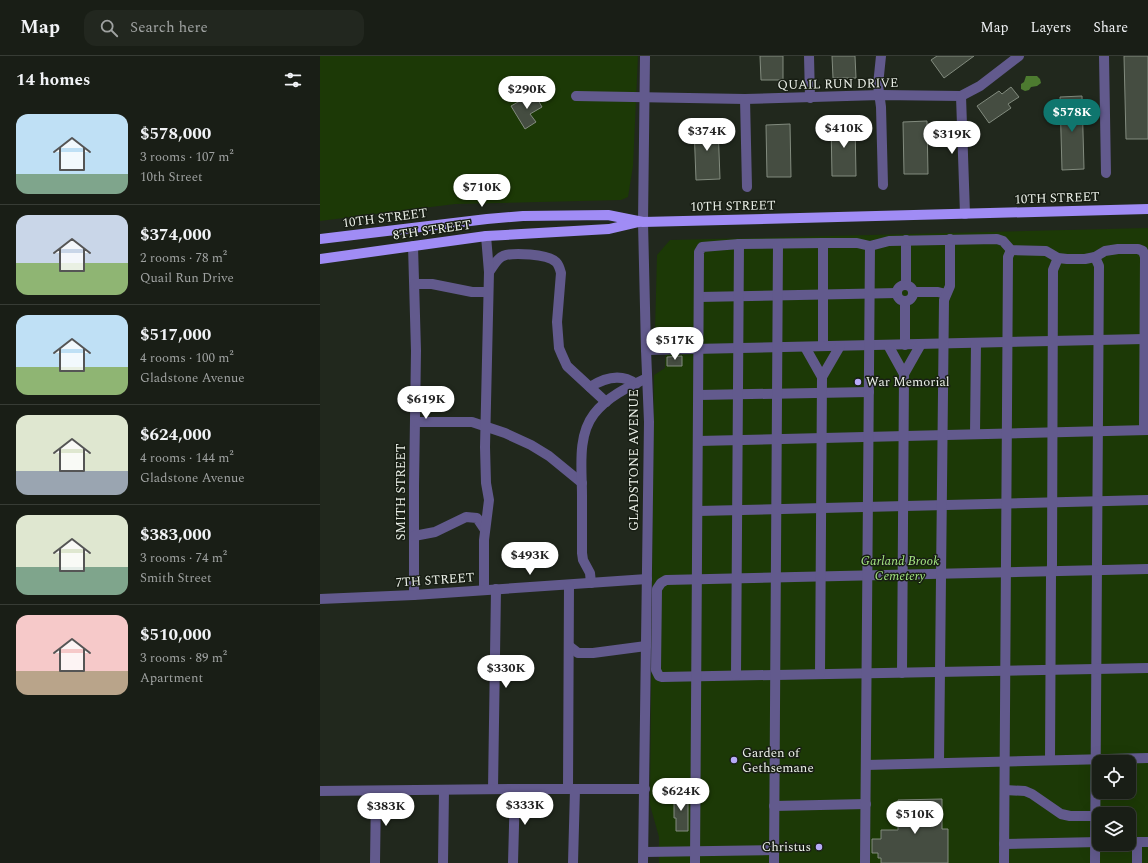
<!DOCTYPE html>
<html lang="en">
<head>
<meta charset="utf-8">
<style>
	:root { --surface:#191e16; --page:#22271f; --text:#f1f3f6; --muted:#9fa2a1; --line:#373c35; --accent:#0f766e }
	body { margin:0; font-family:Spectral,serif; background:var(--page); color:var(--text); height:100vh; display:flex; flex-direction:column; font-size:15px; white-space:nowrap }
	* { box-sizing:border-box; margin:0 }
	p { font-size:13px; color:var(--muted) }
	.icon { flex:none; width:22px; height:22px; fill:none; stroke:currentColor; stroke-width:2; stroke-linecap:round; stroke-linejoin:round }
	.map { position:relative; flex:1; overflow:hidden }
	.drawer { display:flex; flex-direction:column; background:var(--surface); width:320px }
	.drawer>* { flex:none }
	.tools { position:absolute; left:772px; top:699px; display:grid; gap:8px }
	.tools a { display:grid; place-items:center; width:44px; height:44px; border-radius:8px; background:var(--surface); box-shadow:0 4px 16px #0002,0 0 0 1px var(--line); font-size:20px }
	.price { position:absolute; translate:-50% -34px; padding:0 9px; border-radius:14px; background:#fff; color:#222; font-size:13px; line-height:26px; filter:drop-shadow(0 1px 2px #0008) }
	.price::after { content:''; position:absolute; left:50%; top:24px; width:12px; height:9px; margin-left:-6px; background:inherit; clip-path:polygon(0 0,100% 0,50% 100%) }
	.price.current { background:var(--accent); color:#fff }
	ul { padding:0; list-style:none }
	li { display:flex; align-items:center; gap:12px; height:100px; padding:0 16px }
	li+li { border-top:1px solid var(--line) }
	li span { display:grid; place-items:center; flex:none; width:112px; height:80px; border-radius:12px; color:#555 }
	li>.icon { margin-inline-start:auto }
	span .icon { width:48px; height:48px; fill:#fffc; stroke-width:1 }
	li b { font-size:17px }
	h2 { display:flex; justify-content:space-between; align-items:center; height:48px; padding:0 16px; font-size:17px }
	header { display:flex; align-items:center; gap:24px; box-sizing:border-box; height:56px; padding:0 20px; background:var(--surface); border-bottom:1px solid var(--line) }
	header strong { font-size:19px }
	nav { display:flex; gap:22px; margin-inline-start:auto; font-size:14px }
	.search { width:280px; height:36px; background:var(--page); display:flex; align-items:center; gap:10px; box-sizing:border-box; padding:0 14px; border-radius:12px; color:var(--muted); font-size:15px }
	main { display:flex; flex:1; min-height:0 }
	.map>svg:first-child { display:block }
</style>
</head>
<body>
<header>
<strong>Map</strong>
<div class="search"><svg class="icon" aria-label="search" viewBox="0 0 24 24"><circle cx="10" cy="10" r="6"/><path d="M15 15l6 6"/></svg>Search here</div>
<nav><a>Map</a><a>Layers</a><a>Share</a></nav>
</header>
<main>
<section class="drawer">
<h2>14 homes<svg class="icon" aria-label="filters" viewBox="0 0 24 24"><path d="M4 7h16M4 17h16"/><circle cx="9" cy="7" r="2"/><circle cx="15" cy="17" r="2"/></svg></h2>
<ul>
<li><span style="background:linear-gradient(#bfe0f5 75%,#7fa58c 0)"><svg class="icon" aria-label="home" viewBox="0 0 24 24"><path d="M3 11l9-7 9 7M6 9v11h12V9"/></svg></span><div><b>$578,000</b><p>3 rooms · 107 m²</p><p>10th Street</p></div></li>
<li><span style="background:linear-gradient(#c9d6e8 60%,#8fb573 0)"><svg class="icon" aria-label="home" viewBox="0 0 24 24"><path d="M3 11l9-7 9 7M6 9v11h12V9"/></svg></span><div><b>$374,000</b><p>2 rooms · 78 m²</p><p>Quail Run Drive</p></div></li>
<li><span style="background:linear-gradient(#bfe0f5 65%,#8fb573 0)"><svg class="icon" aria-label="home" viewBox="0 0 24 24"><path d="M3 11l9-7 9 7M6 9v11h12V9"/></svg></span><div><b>$517,000</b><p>4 rooms · 100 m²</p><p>Gladstone Avenue</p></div></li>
<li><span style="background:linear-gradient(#dfe7d0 70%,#9aa5b1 0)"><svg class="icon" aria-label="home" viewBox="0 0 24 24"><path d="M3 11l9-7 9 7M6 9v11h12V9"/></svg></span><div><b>$624,000</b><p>4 rooms · 144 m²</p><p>Gladstone Avenue</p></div></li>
<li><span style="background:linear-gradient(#dfe7d0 65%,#7fa58c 0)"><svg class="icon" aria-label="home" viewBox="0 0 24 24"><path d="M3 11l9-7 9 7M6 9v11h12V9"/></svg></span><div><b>$383,000</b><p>3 rooms · 74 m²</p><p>Smith Street</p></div></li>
<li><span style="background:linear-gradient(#f6c9c9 70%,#b9a48a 0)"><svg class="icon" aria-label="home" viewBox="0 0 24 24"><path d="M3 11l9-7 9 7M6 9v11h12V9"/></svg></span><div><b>$510,000</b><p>3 rooms · 89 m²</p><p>Apartment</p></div></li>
</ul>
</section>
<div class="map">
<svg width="828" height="807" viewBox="0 0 828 807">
	<rect width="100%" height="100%" fill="#21281d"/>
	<!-- green -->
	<g fill="#1c3906" fill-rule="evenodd">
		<polygon points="0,0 318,0 313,110 308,141 301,144 135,148 0,165"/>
		<path d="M828,172V807H339V781L330,749L334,319L345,312L346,285L335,276L337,199L350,184ZM779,706H809V736H779ZM779,758H809V788H779Z"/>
	</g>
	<!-- water -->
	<polygon fill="#4d7b30" points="706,20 717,20 720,23 721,27 717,30 711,31 709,34 705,35 701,33 701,28 704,26"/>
	<!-- building -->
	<g fill="#454d41" stroke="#828b7e">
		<polygon points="440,0 463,0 463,24 441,24"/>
		<polygon points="512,0 535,0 536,22 513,22"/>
		<polygon points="617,0 654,0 624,22 611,4"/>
		<polygon points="804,0 828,0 828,83 806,83"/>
		<polygon points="691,31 699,41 688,48 691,52 669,67 657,50 679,35 682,38"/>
		<polygon points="214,37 222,51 210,58 216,66 205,73 191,50"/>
		<polygon points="762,40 764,113 742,114 740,41"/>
		<polygon points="607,65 608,118 584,118 583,66"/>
		<polygon points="535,66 536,120 512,120 511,67"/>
		<polygon points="470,68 471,121 447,121 446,69"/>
		<polygon points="398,69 400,123 376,124 374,70"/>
		<polygon points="362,300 362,310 347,310 347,301"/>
		<polygon points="358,738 368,738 368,775 356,775 356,762 354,762 354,741 358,741"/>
		<polygon points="622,743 622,773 628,773 628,807 561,807 561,802 558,802 558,797 552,797 552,783 561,783 561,774 578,774 578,744"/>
	</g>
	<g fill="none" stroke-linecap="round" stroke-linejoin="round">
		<!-- minor -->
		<g stroke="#625a8d" stroke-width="10">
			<polyline points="489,0 490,42"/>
			<polyline points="561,0 558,29 561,51 563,129"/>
			<polyline points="784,0 786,117"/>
			<polyline points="256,40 425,43 560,39 641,40 660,30 699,0"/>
			<polyline points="641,40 645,158"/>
			<polyline points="425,43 427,131"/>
			<polyline points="586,184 586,229"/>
			<polyline points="93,190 96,295 94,430 94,539"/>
			<polyline points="775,201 779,210 775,807"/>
			<path d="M169,216C173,211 177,202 183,200C193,196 228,198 236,206C239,209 240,213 241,217L237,266L239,292L242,299L247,310L286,346"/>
			<polyline points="95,228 112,228 152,236 168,236"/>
			<circle cx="585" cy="237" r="8"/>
			<polyline points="593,236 618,236 626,238"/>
			<polyline points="379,241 577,237"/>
			<polyline points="568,289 584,318"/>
			<polyline points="585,289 585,245"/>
			<polyline points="503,290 503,187"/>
			<polyline points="485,291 502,321"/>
			<polyline points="326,294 824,283"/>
			<path d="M270,331C284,322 301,317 316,328"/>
			<polyline points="379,339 549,336"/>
			<polyline points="95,366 152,366 185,377 211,389 229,400 262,427"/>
			<polyline points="655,378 656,287"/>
			<polyline points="378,385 828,374"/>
			<polyline points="378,455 828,444"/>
			<polyline points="94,480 115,476 146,461 157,462 165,474"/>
			<polyline points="828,513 346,524 341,527 337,533 336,614 339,620 342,621 828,612"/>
			<path d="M271,527L270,517L263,504L262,497C262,478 262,458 262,439C262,413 257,380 274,358C287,341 308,331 327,322"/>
			<polyline points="164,534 164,484 169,444 166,427 165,391 169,216 166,180"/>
			<polyline points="0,543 94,539 327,523"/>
			<polyline points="249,590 258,597 273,597 326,590"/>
			<polyline points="582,617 584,318 601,288"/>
			<polyline points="500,618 502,321 520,290"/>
			<polyline points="416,619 419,188"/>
			<polyline points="730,704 731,519 732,509 733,214 738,202"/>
			<polyline points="619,707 624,244 630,230 630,183"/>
			<polyline points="546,709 828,702"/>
			<polyline points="173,733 176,533"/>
			<polyline points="248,733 249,529"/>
			<polyline points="685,734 705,735 712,738 741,758 750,760 775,760"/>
			<polyline points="0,735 195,733 325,733"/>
			<polyline points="454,750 546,748"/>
			<polyline points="809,786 828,786"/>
			<polyline points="684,788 779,786"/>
			<polyline points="324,796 454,794"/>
			<polyline points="55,807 56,735"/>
			<polyline points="123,807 124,734"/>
			<polyline points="193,807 195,733"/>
			<polyline points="253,807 255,733"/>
			<polyline points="323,807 329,366 326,294 323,166 325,0"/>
			<polyline points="375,807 379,196 382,191 419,188 503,187 537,187 550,190 569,185 677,183 683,185 691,194 726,195 738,202 747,203 765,203 775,201 785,195 798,193 818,193 823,195 825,201 824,373"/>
			<polyline points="454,807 458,188"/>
			<polyline points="545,807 550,190"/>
			<polyline points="684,807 688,201 691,194"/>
			<polyline points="817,807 817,786"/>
		</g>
		<!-- major -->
		<g stroke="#a08cf5" stroke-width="10">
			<polyline points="0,183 167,163 203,160 288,159 323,166 828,153"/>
			<polyline points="0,203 166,180 289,173 319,166"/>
		</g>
	</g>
	<!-- markers -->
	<g fill="#b7abf8" stroke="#181e14" stroke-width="1.5">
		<circle cx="538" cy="326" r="4"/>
		<circle cx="414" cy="704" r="4"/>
		<circle cx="499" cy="791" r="4"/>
	</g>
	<g text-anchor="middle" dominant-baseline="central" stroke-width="3" stroke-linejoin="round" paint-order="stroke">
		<!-- street labels -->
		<g font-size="13" fill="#ebf0e8" stroke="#181e14">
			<text transform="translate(518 28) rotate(-1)">QUAIL RUN DRIVE</text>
			<text transform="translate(737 142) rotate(-2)">10TH STREET</text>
			<text transform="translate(413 150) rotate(-1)">10TH STREET</text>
			<text transform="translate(65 162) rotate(-7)">10TH STREET</text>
			<text transform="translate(112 174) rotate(-8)">8TH STREET</text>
			<text transform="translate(314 404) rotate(-90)">GLADSTONE AVENUE</text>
			<text transform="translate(81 436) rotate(-90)">SMITH STREET</text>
			<text transform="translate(115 524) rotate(-4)">7TH STREET</text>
		</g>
		<!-- poi labels -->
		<g font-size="13" fill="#ebf0e8" stroke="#181e14" text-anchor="start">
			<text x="546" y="326">War Memorial</text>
			<text x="422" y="697">Garden of<tspan x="422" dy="15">Gethsemane</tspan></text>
			<text x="491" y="791" text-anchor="end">Christus</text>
		</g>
		<!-- park labels -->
		<g font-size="13" font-style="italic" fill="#a4e581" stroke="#181e14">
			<text x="580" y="505">Garland Brook<tspan x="580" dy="15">Cemetery</tspan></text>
		</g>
	</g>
</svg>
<div class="tools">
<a><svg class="icon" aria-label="locate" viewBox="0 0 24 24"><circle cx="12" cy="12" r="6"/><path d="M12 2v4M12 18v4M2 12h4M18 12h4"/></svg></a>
<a><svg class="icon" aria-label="layers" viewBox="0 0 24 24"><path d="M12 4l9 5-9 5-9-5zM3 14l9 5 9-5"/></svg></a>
</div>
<b class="price" style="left:207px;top:54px">$290K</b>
<b class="price current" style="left:752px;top:77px">$578K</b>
<b class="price" style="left:524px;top:93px">$410K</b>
<b class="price" style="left:387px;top:96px">$374K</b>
<b class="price" style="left:632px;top:99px">$319K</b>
<b class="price" style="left:162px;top:152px">$710K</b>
<b class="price" style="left:355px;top:305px">$517K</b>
<b class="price" style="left:106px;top:364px">$619K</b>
<b class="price" style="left:210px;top:520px">$493K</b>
<b class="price" style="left:186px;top:633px">$330K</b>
<b class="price" style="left:361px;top:756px">$624K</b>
<b class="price" style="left:205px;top:770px">$333K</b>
<b class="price" style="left:66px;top:771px">$383K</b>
<b class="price" style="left:595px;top:779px">$510K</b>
</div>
</main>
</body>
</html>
